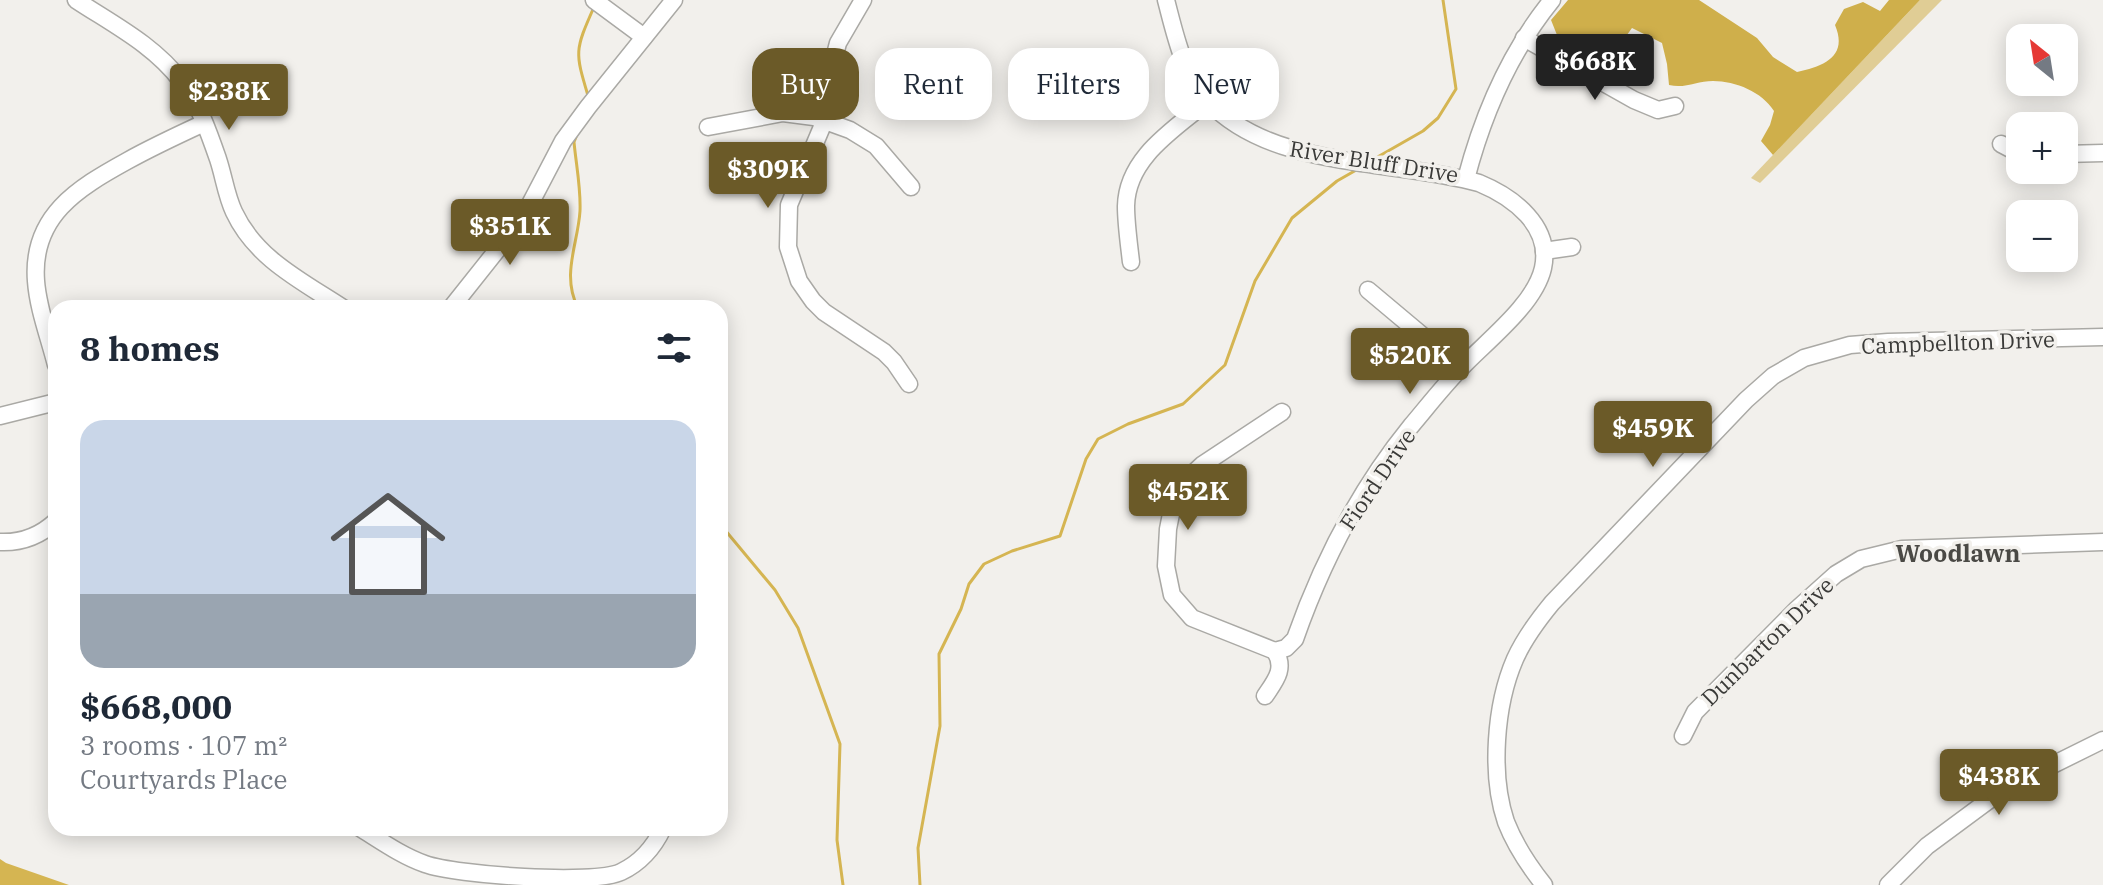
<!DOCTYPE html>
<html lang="en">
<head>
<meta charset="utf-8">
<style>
	:root { --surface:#fff; --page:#f2f2f3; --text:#1f2937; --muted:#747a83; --accent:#6b5a28 }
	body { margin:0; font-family:"IBM Plex Serif",serif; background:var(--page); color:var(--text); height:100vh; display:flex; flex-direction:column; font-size:30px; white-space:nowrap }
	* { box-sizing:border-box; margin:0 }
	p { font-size:26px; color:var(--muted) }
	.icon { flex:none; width:44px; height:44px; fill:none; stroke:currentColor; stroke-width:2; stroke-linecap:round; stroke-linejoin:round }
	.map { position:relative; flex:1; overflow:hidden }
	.details { position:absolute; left:48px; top:300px; width:680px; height:536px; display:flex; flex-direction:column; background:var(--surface); border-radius:24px; box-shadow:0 4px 20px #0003 }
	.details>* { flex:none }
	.banner { position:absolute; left:752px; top:48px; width:760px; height:72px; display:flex; gap:16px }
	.needle { width:52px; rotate:330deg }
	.tools { position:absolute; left:2006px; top:24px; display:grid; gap:16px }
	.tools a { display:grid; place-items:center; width:72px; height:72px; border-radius:16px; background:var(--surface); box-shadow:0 4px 20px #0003; font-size:40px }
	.price { position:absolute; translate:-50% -68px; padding:0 18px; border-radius:8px; background:var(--accent); color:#fff; font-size:26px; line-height:52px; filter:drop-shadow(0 2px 4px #0008) }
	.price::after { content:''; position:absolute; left:50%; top:48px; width:24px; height:18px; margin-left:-12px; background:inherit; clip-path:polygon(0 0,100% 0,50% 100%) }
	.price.on { background:#222; color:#fff }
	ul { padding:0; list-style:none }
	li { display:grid; align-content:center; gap:16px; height:424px; padding:0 32px }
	li span { display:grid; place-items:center; height:248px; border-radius:24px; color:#555 }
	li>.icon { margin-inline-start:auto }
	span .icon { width:144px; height:144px; fill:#fffc; stroke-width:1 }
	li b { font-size:34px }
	h2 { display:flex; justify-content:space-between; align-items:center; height:96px; padding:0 32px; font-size:34px }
	.tag { padding:0 28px; border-radius:24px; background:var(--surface); box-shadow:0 4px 20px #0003; font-size:28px; line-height:72px }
	.tag.on { background:var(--accent); color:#fff }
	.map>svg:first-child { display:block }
</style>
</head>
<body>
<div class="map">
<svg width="2103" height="885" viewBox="0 0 2103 885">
	<rect width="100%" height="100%" fill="#f2f0ec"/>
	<!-- green -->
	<polygon fill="#e0cd95" points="1920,0 1942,0 1760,183 1751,178"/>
	<!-- forest -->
	<path fill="#cfaf4b" d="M1568,0H1699L1757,38L1773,57L1797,72C1825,66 1848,56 1835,25L1844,9L1863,2L1880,11L1889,0H1920L1773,155L1761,141L1770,125L1774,111C1762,92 1736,81 1713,81C1697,81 1685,89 1669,85L1667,64L1662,43L1632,28L1605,65L1557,35L1551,20Z"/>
	<!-- water -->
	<polygon fill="#d5b552" points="0,859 6,863 69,885 0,885"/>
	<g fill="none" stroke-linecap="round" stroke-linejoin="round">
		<!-- stream -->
		<g stroke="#d5b552" stroke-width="3">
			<path d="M589,99C575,52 574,52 594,7"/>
			<path d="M578,132L574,142C576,164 581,188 580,211C578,244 561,275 578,308"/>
			<polyline points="1374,159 1423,131 1438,118 1456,89 1443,0"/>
			<polyline points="720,524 775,590 798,628 840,744 837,840 843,885"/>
			<polyline points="920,885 918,848 940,726 939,654 961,609 969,584 984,564 1012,551 1060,536 1086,459 1098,439 1128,424 1183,404 1225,365 1255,281 1292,218 1337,181 1358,169"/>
		</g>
		<!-- minor casing -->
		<g stroke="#aaa9a5" stroke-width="19">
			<g id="minor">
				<path d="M76,0C114,25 154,45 182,82C199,104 209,133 218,159C224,177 226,195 234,212C256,259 302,281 343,308"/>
				<polyline points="594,0 644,37"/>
				<polyline points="863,0 838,43 831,70 824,122 789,205 788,247 799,281 813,301 824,312 884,352 894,362 909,384"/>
				<path d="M1166,0C1175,34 1183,74 1208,101C1272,170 1394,159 1479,183C1513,197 1552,226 1543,268C1535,304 1488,340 1463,366C1444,385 1428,406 1411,426C1359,490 1322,562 1295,639L1286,648L1275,651"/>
				<polyline points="1524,38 1634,100 1658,110 1675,106"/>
				<polyline points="708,127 783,113 814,117 850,130 876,146 911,187"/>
				<polyline points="2001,144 2020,154"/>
				<polyline points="2064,154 2103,153"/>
				<path d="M1466,179C1483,114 1509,53 1552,0"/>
				<polyline points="1544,251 1572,247"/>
				<path d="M1131,262C1129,244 1126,224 1126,206C1127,157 1175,129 1208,101"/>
				<polyline points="1368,290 1461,368"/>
				<polyline points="451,308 513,230 528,208 563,141 588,107 674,0"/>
				<path d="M56,365C49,337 38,309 36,281C31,216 78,188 127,161C152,147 178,135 204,123"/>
				<polyline points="0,416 56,402"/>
				<path d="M0,542C22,543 40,536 56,521"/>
				<polyline points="1275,651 1192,618 1172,595 1166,566 1168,529 1174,499 1186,480 1202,465 1282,412"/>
				<path d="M1265,696C1275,681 1286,669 1275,651"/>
				<polyline points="1683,736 1695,712 1797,609 1836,574 1861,559 1902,549 2103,542"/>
				<path d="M360,828C381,841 402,856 425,864C456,875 593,885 621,872C640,863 654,847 663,828"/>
				<path d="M1544,885C1529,866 1515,845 1506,822C1490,775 1495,705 1515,659C1524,639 1538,620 1552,603L1746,400L1773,376L1804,358L1850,345L1888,342L2103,337"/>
				<polyline points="1888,885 1927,846 2004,789 2103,740"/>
			</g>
		</g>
		<!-- minor -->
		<use href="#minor" stroke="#fff" stroke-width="16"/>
	</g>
	<g text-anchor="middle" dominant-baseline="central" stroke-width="7" stroke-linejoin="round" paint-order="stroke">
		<!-- street labels -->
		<g font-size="22" fill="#3a3a38" stroke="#f2f0ec">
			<text transform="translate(1374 161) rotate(9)">River Bluff Drive</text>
			<text transform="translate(1958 342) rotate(-2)">Campbellton Drive</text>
			<text transform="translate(1377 479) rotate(-56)">Fiord Drive</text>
			<text transform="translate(1767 641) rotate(-44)">Dunbarton Drive</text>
		</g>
		<!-- neighbourhood labels -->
		<g font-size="24" font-weight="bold" fill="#4a4945" stroke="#f2f0ec">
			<text x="1958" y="553">Woodlawn</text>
		</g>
	</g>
</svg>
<div class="tools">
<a><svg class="needle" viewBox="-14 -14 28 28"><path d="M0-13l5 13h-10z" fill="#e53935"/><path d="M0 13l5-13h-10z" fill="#747a83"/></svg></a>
<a>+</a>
<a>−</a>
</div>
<b class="price on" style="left:1595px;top:102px">$668K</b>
<b class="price" style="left:229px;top:132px">$238K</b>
<b class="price" style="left:768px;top:210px">$309K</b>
<b class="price" style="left:510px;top:267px">$351K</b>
<b class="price" style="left:1410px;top:396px">$520K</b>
<b class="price" style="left:1653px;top:469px">$459K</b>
<b class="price" style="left:1188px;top:532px">$452K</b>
<b class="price" style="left:1999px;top:817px">$438K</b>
<div class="banner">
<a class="tag on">Buy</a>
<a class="tag">Rent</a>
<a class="tag">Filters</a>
<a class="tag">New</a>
</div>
<section class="details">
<h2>8 homes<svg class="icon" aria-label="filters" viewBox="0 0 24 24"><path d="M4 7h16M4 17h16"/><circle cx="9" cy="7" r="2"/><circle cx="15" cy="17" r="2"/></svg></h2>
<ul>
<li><span style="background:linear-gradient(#c9d6e8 70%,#9aa5b1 0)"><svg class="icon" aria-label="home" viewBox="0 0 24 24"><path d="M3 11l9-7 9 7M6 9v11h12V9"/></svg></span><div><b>$668,000</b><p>3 rooms · 107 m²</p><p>Courtyards Place</p></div></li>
</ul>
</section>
</div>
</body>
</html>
